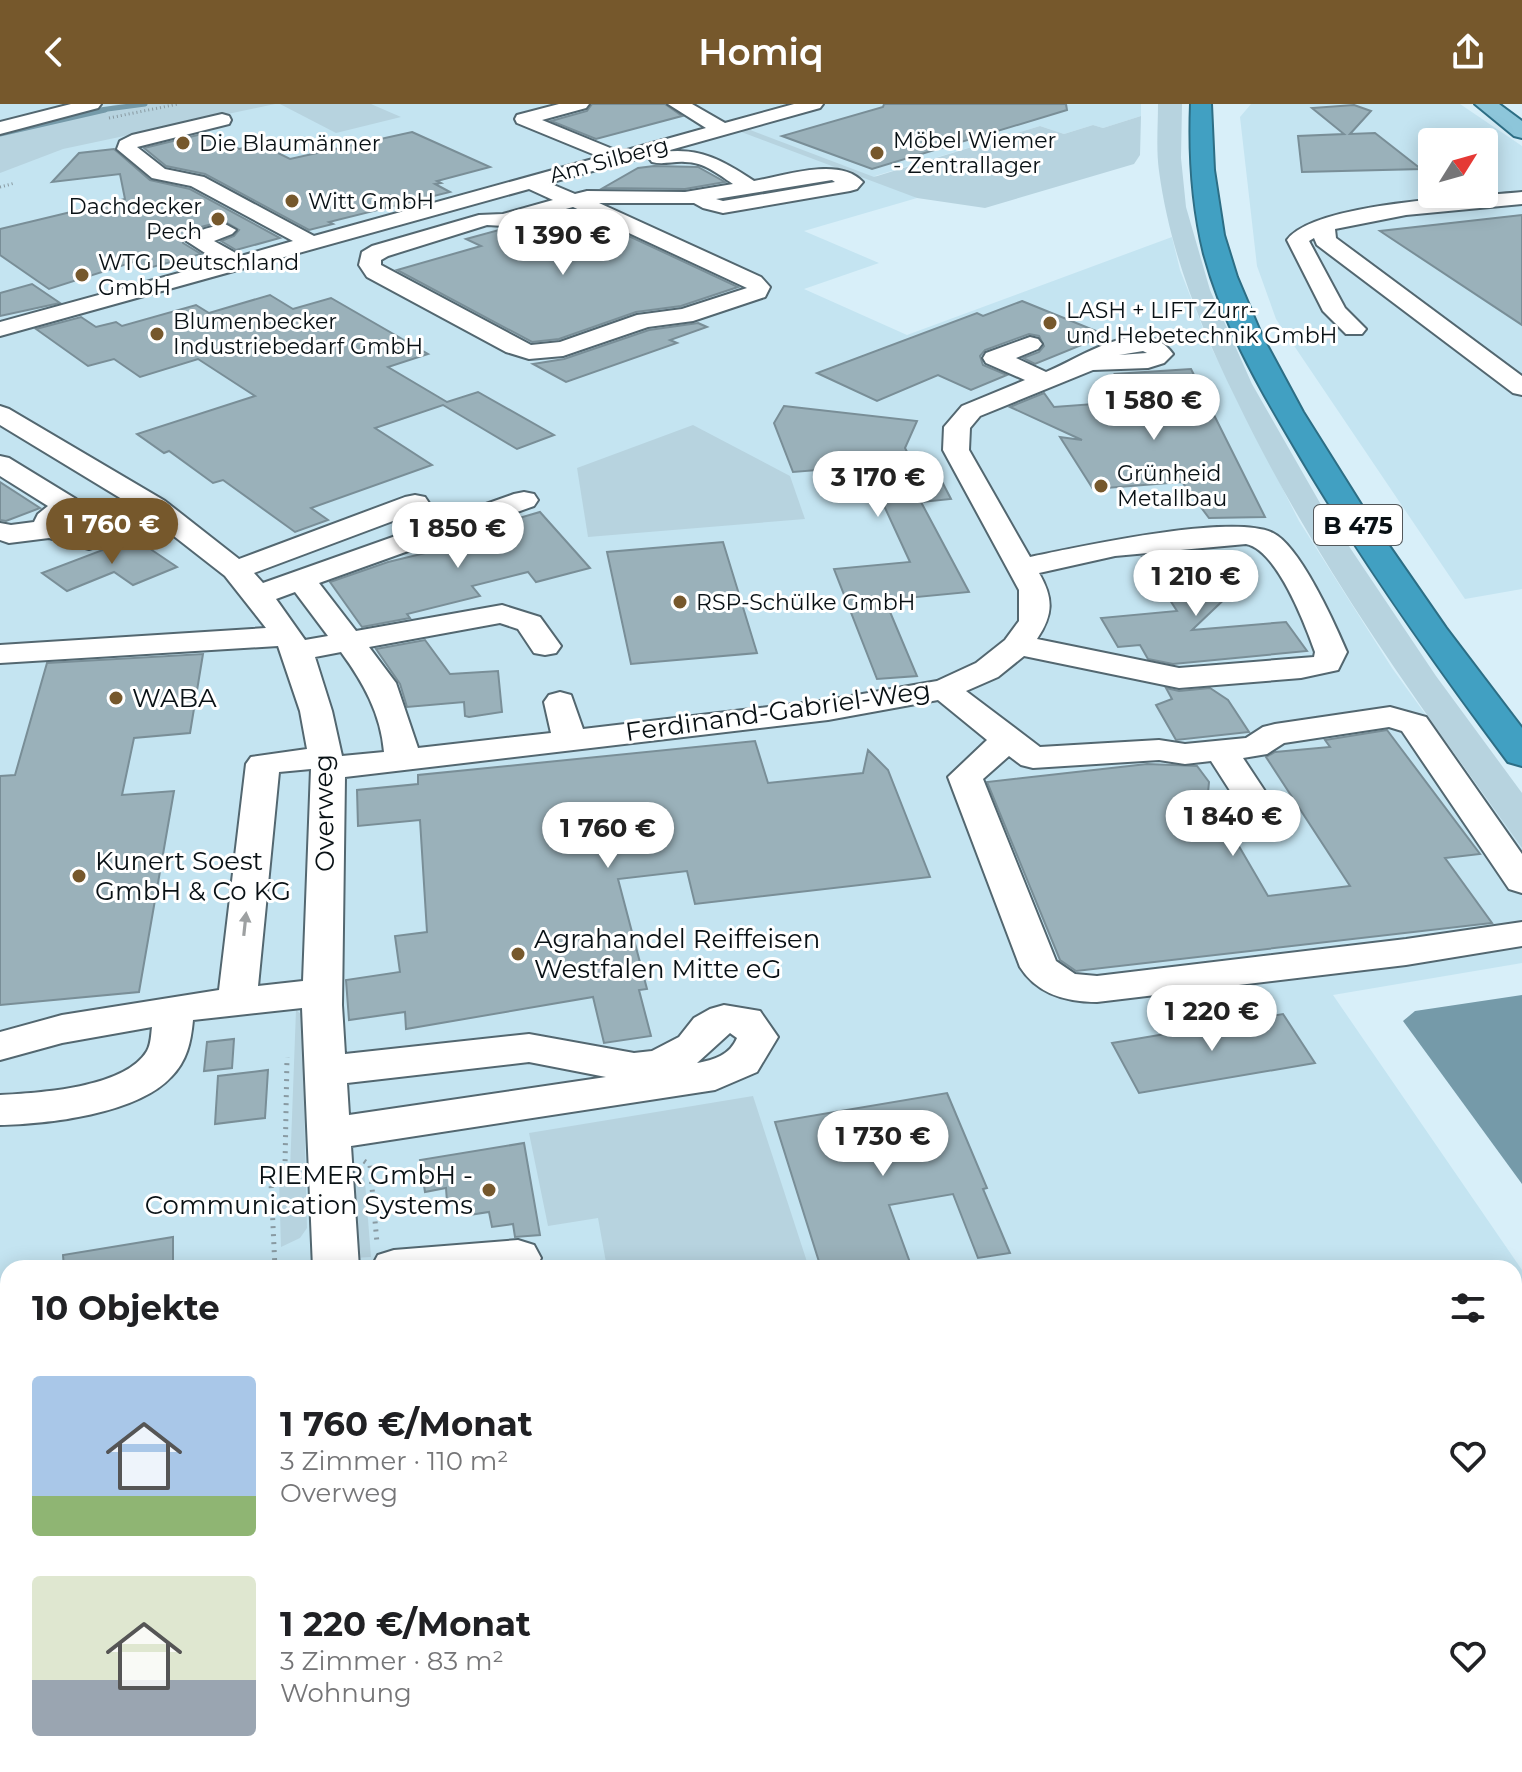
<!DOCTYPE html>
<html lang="de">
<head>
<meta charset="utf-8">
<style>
	:root { --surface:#fff; --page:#f6f6f6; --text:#202124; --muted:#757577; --accent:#76582c }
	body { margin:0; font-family:Montserrat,sans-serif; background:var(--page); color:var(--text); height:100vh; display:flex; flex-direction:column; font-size:30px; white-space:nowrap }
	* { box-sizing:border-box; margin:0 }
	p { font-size:26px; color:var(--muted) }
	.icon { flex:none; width:44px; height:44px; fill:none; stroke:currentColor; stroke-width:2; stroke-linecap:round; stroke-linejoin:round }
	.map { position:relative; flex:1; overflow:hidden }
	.drawer { position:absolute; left:0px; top:1156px; width:1522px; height:512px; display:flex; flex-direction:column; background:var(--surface); border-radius:24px 24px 0 0; box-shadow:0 4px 20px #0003 }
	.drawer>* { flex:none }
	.needle { width:52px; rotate:53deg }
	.tools { position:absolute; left:1418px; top:24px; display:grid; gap:16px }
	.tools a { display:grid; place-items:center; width:80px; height:80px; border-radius:8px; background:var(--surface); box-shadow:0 4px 20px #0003; font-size:40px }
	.price { position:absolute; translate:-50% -68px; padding:0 18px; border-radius:28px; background:#fff; color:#222; font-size:26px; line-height:52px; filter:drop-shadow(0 2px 4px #0008) }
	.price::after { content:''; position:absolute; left:50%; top:48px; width:24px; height:18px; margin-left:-12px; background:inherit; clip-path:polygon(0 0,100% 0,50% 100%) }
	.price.current { background:var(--accent); color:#fff }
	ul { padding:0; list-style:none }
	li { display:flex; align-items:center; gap:24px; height:200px; padding:0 32px }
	li span { display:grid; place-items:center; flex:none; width:224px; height:160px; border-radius:8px; color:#555 }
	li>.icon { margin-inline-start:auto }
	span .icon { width:96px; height:96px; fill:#fffc; stroke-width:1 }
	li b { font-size:34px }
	h2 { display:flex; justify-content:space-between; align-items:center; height:96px; padding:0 32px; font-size:34px }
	header { display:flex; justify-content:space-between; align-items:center; height:104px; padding:0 32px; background:var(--accent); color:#fff; font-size:36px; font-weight:600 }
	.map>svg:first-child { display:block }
</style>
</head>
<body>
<header><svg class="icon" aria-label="back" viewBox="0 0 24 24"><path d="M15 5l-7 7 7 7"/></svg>Homiq<svg class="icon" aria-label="share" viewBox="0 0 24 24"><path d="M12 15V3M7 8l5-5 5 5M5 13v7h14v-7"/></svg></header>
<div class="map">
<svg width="1522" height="1668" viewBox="0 0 1522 1668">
	<rect width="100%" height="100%" fill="#d8eff9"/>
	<!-- built -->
	<g fill="#c4e4f1" fill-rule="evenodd">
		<polygon points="0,0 1141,0 1141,12 1103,24 1093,21 1064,30 1040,22 875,72 917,94 804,127 879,159 804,185 907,231 1172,133 1180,166 1208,237 1299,417 1392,564 1522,744 1522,859 1333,891 1522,1166 1522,1403 1514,1405 1514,1164 8,1164 8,1660 1514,1660 1514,1639 1522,1653 1522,1668 0,1668"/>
		<path d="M1251,0H1460L1522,42V485L1465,495L1276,215L1257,162L1240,13ZM1432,38H1484V90H1432Z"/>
	</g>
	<!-- green -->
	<g fill="#b7d3df">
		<polygon points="118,0 275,0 63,45 0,69 0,29"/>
		<polygon points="280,0 371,0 401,13 336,29"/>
		<path d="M1158,0H1182L1181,54L1186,103L1210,186L1252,280L1320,399L1436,572L1522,689V744C1418,599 1313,456 1236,295C1200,222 1170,148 1159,67C1156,45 1158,22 1158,0Z"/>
		<polygon points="1141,12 1140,51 1134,60 985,104 917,94 736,26 745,24 874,73 1040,22 1064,30 1093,21 1103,24"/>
		<polygon points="693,321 790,372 805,415 588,433 577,364"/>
		<polygon points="296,906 301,910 302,918 307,1124 300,1134 281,1143 279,1075 290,1067"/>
		<polygon points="753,992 809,1164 607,1164 598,1114 548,1122 529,1029"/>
		<polygon points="346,1053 364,1065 371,1153 354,1154"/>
	</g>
	<!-- water -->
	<polygon fill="#759aa9" points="1522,891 1522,1080 1403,917 1415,907"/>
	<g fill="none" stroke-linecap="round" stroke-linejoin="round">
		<!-- stream -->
		<g stroke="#759aa9" stroke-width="5">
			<polyline points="100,6 145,0"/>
			<polyline points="0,30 105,6"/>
		</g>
	</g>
	<!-- building -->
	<g fill="#9ab1ba" stroke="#798e97" stroke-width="2">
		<polygon points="592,0 665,0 682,12 596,35 551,17 587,7"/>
		<polygon points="884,0 1066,0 1067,6 872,65 782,32 883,3"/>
		<polygon points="1354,1 1371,7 1350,30 1375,29 1421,65 1302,68 1298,32 1344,30 1312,4"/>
		<polygon points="412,28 490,63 437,77 441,79 435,80 450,88 329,118 333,120 309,126 205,70 166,62 144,44 206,29 239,45 260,40 290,55"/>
		<polygon points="114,45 150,76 190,85 280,134 236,146 221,137 234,132 239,126 224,117 197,124 183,134 183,139 201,150 145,165 133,158 49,185 0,151 0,125 125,95 120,70 52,78 79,49"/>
		<polygon points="654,62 698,63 725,78 685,85 603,84 638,64"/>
		<polygon points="573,106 738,183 681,202 636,208 559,235 532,238 397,166 481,142 466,135"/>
		<polygon points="1522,111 1522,221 1380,127"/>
		<polygon points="32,180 60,199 0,212 0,189"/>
		<polygon points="270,191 293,205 331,194 428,250 388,263 447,298 478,288 554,331 517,345 443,301 375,324 432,361 311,404 328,416 295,428 223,376 213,379 169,347 164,349 137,330 255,292 198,255 140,273 114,255 88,262 36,225 81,213 96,223 116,218 122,222 196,201 209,209"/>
		<polygon points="1022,197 1106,231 1035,260 1023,254 1039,248 1044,242 1039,232 1029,230 985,246 980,252 983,261 1007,271 971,286 938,271 877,297 817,269 977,209 983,212"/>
		<polygon points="698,219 707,223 670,236 677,239 566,278 533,260 564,255 649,226"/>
		<polygon points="1191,265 1265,413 1209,414 1182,378 1093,385 1060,333 1082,336 1010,303 1044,289 1054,303 1135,297 1115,270"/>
		<polygon points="784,302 917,317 905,344 917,367 936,366 951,395 921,398 969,488 885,496 917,572 877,575 834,465 910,458 880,393 869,394 855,363 793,368 774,319"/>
		<polygon points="0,378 40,404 6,417 0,416"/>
		<polygon points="540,408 590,464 536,478 528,468 472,482 480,492 407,510 410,514 362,523 330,478 388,458 467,439 461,431"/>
		<polygon points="134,434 177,463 133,481 114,468 67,487 42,469"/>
		<polygon points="723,438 757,549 631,560 607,448"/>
		<polygon points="1208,447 1235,485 1192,526 1286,518 1307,547 1173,560 1148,555 1140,541 1118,543 1101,514 1177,507 1142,453"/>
		<polygon points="425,536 450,570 498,567 502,608 469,613 465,612 464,598 407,603 400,580 376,545"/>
		<polygon points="203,550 190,629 134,634 122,691 174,687 139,888 0,901 0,672 15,671 47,559"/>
		<polygon points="1166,584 1179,587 1210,584 1228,596 1249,628 1176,636 1156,601 1172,595"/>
		<polygon points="1387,626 1480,750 1445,754 1492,819 1076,867 1060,856 987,678 1147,660 1197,662 1209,678 1208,689 1268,792 1350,782 1266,653 1275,648 1330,643 1325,636"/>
		<polygon points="755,637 768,679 863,669 868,646 888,666 930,773 695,800 687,767 618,775 647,885 639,886 651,932 604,939 593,893 406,925 405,908 349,916 346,876 400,868 395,832 427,828 420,716 358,722 357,686 418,680 418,671"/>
		<polygon points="1283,910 1315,959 1139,989 1112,939"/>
		<polygon points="234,935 232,964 204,967 207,938"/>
		<polygon points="268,966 265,1014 215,1020 218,972"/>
		<polygon points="947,989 987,1084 983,1085 1010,1149 978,1154 953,1090 889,1101 912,1164 821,1164 775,1018"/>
		<polygon points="524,1039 540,1131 515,1133 513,1120 492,1123 489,1108 469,1111 467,1095 447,1098 446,1084 425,1088 420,1056"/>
		<polygon points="173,1133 173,1164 64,1164 63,1151"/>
	</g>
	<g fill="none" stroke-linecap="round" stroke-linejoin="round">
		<!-- minor casing -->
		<g stroke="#536770" stroke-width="4">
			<g id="minor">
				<polygon points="71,0 101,0 98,4 0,30 0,18"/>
				<path d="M559,0H589L586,4L542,16L620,48L706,24L668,0H692L725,19L794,0H823L820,4L663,48C700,43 724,57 754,77C785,72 839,52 863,78L857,85L850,87L723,109L703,104L694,99H599L761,173L770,183L765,193L693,217L648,223L563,252L529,255L506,248L367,173L359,161L362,148L372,142L479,111L503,110L553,96L529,85L0,232V218L219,158L185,136C193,126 213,123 225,120L236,126L232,130L214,137L241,152L293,137L191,82L152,74L117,45L120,37L132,31L222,10L229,12L231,16L229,20L137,43L165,65L204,73L314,132L600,53L517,19L515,15L517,11ZM651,51L649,54L652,58C663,61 674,57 685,58C704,58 718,70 733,80L685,88L587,87L575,90L549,79ZM832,76L835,78L723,97L716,95ZM573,103L747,184L682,205L637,211L560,238L531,241L381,161V156L388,152L487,121L504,122Z"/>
				<path d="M1522,88V100L1406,111L1335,125L1336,134L1522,272V291L1513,289L1317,141L1314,134L1309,137L1345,204L1366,225L1362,230H1346L1323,207L1287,136C1314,98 1473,93 1522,88Z"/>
				<path d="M1030,233L1038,235L1042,240L1038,245L1016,254L1046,268C1081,254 1144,208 1173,250L1164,259L1148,264L1093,266L980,312L970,324L969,346L1030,453C1078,443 1232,409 1273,429C1300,442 1335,520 1347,548L1338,566L1301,574L1179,584L1024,552L998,573L966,587L1040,643L1159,636L1185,640L1246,634L1263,623L1275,620L1390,603L1426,613L1522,750V789L1509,785L1402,627L1389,623L1284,639L1267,650L1243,654L1284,716L1278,724L1266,727L1254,724L1211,657L1185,660L1159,656L1033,664L1021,661L1009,652L983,675L1056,857L1075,870L1097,872L1406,835L1522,818V842L1406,861L1097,898C1066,898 1037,890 1020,863L948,673L987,636L938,596L828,616L345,673L342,901L345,950L529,930L634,949L652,947L679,933L694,914L710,905L724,901L760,907L778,933L757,968L715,986L351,1042L359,1164H313L302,904L193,916C191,938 187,957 171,973C137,1010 48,1020 0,1021V991C39,989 125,984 147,947C151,940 151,931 152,923L62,939L0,956V928L62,911L219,886L246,660L251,653L307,645L300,607L278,542L0,559V541L266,524L225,472L161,422L89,445L49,434L9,439L0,436V419L11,421L34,418L38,410L48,402L0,372V352L9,354L76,395L80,401L63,420L88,427L145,409L0,321V302L9,305L165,397L239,455L405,393L415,391L425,393L429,399L425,405L254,469L263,479L514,390L524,388L534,390L538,396L534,402L319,479L356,527L502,501L540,513L561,542L556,549L545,551L534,549L518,525L500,519L369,543L396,579L418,644L551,629L544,598L549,591L560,588L571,591L583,625L828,596L937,577L976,559L1005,536L1019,517V486L943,346L944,323L962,302L1025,276L986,259L983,254L986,249ZM1143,247L1147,249L1119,251ZM1246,440C1277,446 1305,520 1315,548L1314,553L1179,564L1037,535C1053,511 1054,495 1039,469L1115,452ZM295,488L328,532L305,536L276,495ZM341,548C363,578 381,610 384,648L342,652L332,607L315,553ZM311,665L303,877L258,882L279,668ZM730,929L737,934C730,951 714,956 697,959ZM529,958L606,973L349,1011L347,979Z"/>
				<polygon points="518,1136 534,1141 541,1154 536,1164 371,1164 378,1151 394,1146"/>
				<polygon points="1522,1265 1522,1314 1514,1317 1514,1268"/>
				<polygon points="1514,1321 1522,1324 1522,1380 1514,1383"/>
				<rect x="334" y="1660" width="58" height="8"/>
				<polygon points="783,1660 841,1660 844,1668 786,1668"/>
				<polygon points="874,1660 964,1660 961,1668 871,1668"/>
			</g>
		</g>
		<!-- major casing -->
		<g stroke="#2d6e85" stroke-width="4">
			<polygon id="major" points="1475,0 1499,0 1522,17 1522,34 1514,32"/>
		</g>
		<!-- highway casing -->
		<g stroke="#2d6e85" stroke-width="4">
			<path id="highway" d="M1191,0H1211L1214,66L1224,131L1237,173L1262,232L1303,308L1367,410L1446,524L1522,624V662L1508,658C1431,555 1356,449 1291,337C1256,278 1222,217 1204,150C1192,101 1189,51 1191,0Z"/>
		</g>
		<!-- path-far2 -->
		<g stroke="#899aa2" stroke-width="3" stroke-dasharray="1 3" stroke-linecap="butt">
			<polyline points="109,14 178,0"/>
			<polyline points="0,83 15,79"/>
		</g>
		<!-- path-far1 -->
		<g stroke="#899aa2" stroke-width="5" stroke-dasharray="2 6" stroke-linecap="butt">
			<polyline points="364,1057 370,1061 377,1139"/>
			<polyline points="275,1164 271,1079 285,1062 287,953"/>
		</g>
		<!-- path -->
		<g stroke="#899aa2" stroke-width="7" stroke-dasharray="3 8" stroke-linecap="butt">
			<polyline points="294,1660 294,1668"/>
			<polyline points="424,1660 425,1668"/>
		</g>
		<!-- minor -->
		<use href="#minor" fill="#fff" fill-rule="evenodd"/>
		<!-- major -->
		<use href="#major" fill="#8dc6da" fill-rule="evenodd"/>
		<!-- highway -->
		<use href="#highway" fill="#41a0c2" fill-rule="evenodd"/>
	</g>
	<!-- one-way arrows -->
	<defs><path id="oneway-solid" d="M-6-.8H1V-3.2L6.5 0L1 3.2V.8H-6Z" transform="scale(2)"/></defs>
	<use fill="#9da0a1" href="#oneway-solid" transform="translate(245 820) rotate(-84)"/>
	<!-- markers -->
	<g fill="#76582c" stroke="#fff" stroke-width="3">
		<circle cx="183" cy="39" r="8"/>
		<circle cx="877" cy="49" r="8"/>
		<circle cx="292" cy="97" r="8"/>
		<circle cx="218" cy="115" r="8"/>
		<circle cx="82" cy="171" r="8"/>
		<circle cx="1050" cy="219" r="8"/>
		<circle cx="157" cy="230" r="8"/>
		<circle cx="1101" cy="382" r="8"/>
		<circle cx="680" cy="498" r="8"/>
		<circle cx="116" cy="594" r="8"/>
		<circle cx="79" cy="772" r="8"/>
		<circle cx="518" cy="850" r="8"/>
		<circle cx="489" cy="1086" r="8"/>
	</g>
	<g text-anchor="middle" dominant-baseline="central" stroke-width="6" stroke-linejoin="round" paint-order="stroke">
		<!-- far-poi labels -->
		<g font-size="22" fill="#091115" stroke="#fff" text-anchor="start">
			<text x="893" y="36">Möbel Wiemer<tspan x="893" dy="25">- Zentrallager</tspan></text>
			<text x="199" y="39">Die Blaumänner</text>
			<text x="308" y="97">Witt GmbH</text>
			<text x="202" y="102" text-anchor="end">Dachdecker<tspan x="202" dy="25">Pech</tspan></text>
			<text x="98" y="158">WTG Deutschland<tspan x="98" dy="25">GmbH</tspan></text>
			<text x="1066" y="206">LASH + LIFT Zurr-<tspan x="1066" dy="25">und Hebetechnik GmbH</tspan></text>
			<text x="173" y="217">Blumenbecker<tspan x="173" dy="25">Industriebedarf GmbH</tspan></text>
			<text x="1117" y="369">Grünheid<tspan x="1117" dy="25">Metallbau</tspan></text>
			<text x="696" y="498">RSP-Schülke GmbH</text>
		</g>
		<!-- far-street labels -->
		<g font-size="22" fill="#091115" stroke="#fff">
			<text transform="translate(609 56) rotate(-15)">Am Silberg</text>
		</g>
		<!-- shield labels -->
		<rect fill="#fff" stroke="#53585b" stroke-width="2" x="1314" y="401" width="88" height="40" rx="6"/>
		<g font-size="24" font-weight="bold" fill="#091115">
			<text x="1358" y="421">B 475</text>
		</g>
		<!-- poi labels -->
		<g font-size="26" fill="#091115" stroke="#fff" text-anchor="start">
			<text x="132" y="594">WABA</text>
			<text x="95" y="757">Kunert Soest<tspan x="95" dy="30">GmbH &amp; Co KG</tspan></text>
			<text x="534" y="835">Agrahandel Reiffeisen<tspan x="534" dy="30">Westfalen Mitte eG</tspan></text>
			<text x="473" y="1071" text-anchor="end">RIEMER GmbH -<tspan x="473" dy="30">Communication Systems</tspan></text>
		</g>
		<!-- street labels -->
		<g font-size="26" fill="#091115" stroke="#fff">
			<text transform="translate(778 607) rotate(-8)">Ferdinand-Gabriel-Weg</text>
			<text transform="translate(324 709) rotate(-91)">Overweg</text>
		</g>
	</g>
</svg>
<div class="tools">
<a><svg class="needle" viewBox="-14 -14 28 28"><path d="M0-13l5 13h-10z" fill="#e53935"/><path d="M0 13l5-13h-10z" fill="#757577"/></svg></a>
</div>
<b class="price" style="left:563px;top:173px">1 390 €</b>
<b class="price" style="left:1154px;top:338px">1 580 €</b>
<b class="price" style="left:878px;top:415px">3 170 €</b>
<b class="price current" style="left:112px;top:462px">1 760 €</b>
<b class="price" style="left:458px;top:466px">1 850 €</b>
<b class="price" style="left:1196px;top:514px">1 210 €</b>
<b class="price" style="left:1233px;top:754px">1 840 €</b>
<b class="price" style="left:608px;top:766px">1 760 €</b>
<b class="price" style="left:1212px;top:949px">1 220 €</b>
<b class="price" style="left:883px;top:1074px">1 730 €</b>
<section class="drawer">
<h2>10 Objekte<svg class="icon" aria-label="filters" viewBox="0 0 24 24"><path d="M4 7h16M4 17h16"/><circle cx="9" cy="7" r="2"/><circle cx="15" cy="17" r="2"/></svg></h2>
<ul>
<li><span style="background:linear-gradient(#a9c7e8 75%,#8fb573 0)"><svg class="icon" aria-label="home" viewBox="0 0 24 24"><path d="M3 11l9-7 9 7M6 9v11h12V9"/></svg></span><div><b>1 760 €/Monat</b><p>3 Zimmer · 110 m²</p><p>Overweg</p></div><svg class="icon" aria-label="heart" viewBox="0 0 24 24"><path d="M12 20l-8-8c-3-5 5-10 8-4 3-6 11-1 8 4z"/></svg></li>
<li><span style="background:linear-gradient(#dfe7d0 65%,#9aa5b1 0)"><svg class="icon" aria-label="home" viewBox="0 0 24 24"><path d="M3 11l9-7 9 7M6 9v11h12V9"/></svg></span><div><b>1 220 €/Monat</b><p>3 Zimmer · 83 m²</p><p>Wohnung</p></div><svg class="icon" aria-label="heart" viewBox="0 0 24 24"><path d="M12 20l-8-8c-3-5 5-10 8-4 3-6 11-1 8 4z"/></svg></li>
</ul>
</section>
</div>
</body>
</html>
